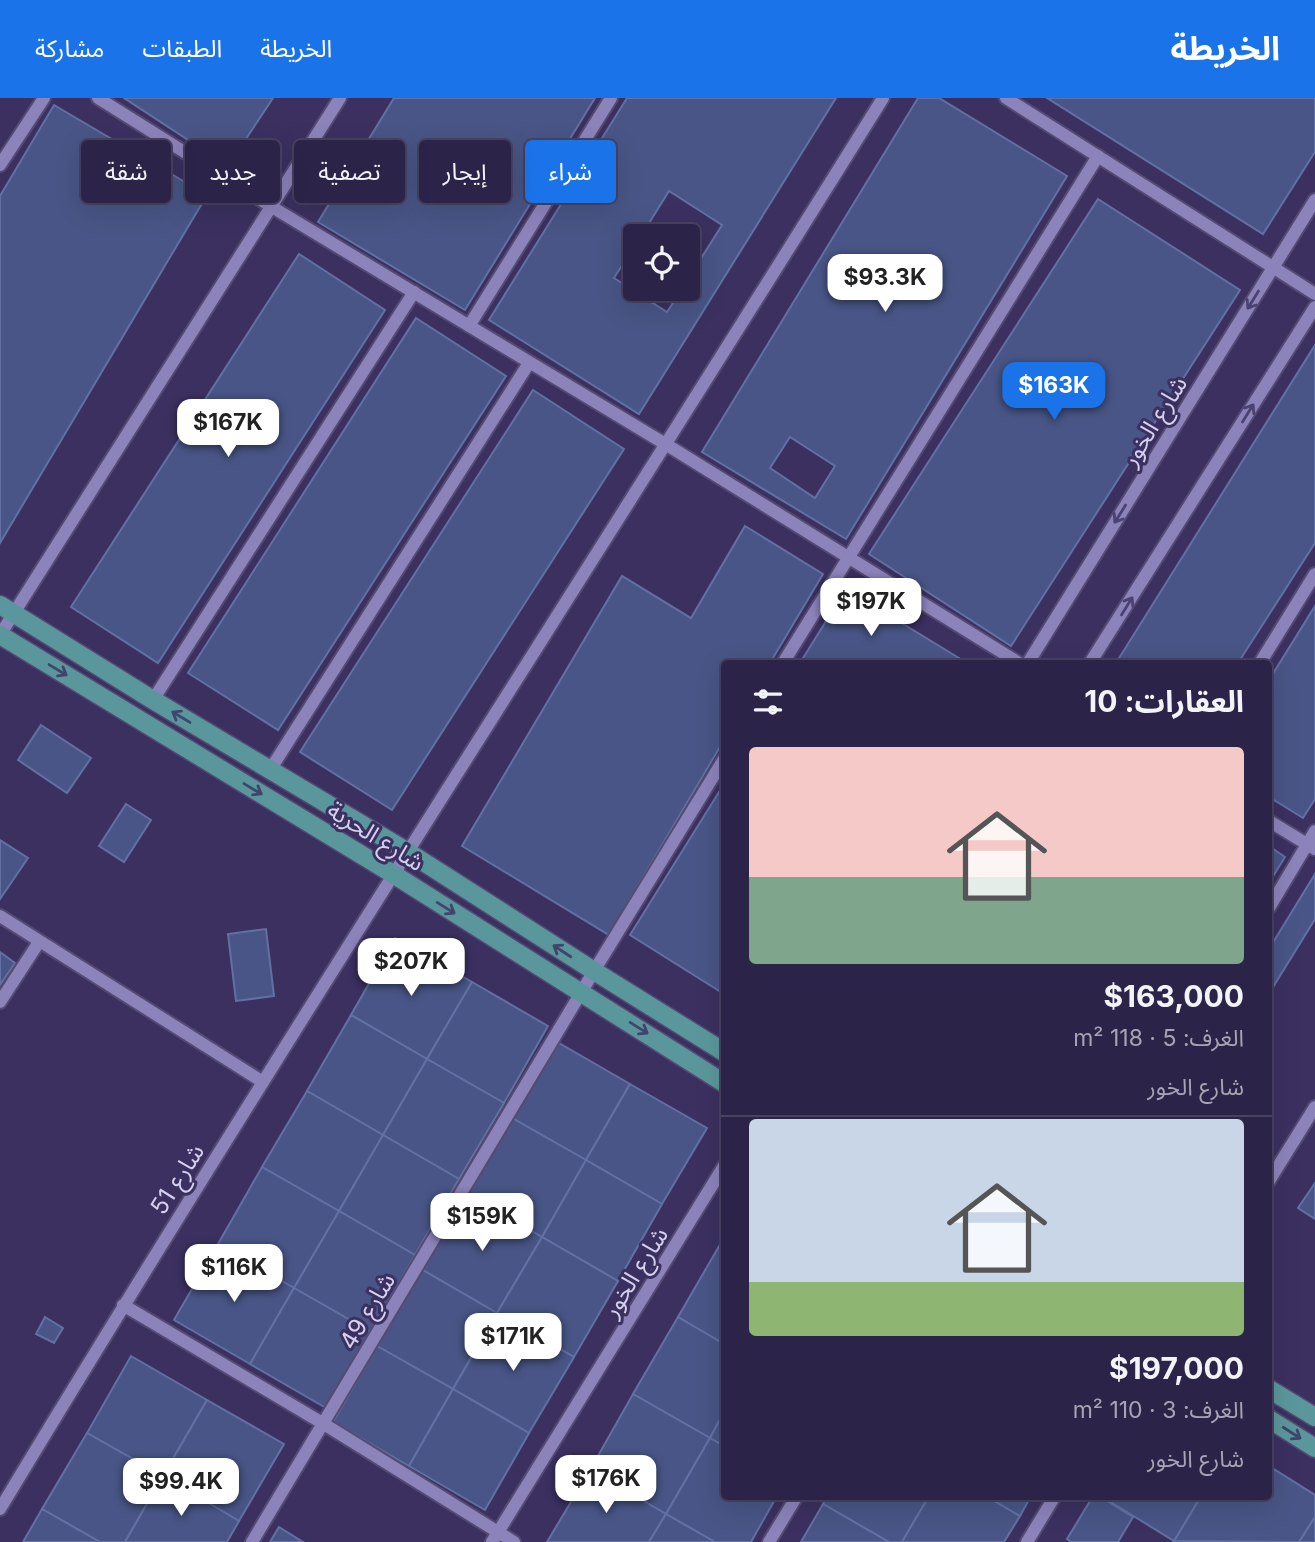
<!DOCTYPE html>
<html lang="ar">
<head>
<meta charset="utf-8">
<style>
	:root { --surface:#2c2448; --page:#383052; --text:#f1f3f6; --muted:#a6a4b4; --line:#484160; --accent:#1a73e8 }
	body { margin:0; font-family:Inter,"Noto Sans Arabic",sans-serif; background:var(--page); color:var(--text); direction:rtl; height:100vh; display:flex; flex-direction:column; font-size:26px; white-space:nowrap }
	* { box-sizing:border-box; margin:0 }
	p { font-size:23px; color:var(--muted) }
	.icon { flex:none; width:38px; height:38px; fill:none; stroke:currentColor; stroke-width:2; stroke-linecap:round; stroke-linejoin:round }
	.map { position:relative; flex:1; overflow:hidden; direction:ltr }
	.details { position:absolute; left:721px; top:562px; width:551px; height:840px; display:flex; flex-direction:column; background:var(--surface); border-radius:7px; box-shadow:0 7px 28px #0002,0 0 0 2px var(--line); direction:rtl }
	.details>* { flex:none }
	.top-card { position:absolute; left:21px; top:42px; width:595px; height:63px; direction:rtl; display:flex; gap:14px }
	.buttons { position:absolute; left:623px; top:126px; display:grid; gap:14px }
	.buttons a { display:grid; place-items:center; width:77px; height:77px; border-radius:7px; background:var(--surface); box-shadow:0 7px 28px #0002,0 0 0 2px var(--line); font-size:35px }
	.price { position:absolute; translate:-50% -60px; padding:0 16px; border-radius:14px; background:#fff; color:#222; font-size:23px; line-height:46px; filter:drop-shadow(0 2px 4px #0008) }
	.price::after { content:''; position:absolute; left:50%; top:42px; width:21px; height:16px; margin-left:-10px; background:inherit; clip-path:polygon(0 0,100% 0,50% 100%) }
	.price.on { background:var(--accent); color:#fff }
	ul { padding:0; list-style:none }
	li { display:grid; align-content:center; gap:14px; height:371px; padding:0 28px }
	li+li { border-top:2px solid var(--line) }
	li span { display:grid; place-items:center; height:217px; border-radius:7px; color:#555 }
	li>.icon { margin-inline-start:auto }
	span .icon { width:126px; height:126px; fill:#fffc; stroke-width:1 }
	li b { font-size:30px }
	h2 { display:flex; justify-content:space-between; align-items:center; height:84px; padding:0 28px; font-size:30px }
	.tag { padding:0 24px; border-radius:7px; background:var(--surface); box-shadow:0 7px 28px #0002,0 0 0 2px var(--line); font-size:24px; line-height:63px }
	.tag.on { background:var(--accent); color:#fff }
	header { display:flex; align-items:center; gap:42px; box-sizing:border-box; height:98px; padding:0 35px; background:var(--accent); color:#fff }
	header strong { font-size:33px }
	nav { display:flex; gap:38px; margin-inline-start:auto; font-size:24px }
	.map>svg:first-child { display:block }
</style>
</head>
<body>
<header>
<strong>الخريطة</strong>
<nav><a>الخريطة</a><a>الطبقات</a><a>مشاركة</a></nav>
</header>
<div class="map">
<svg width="1315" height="1444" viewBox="0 0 1315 1444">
	<rect width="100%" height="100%" fill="#3b3060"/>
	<!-- building -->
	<g fill="#485586" stroke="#6270a4" stroke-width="2" fill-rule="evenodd">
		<polygon points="124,0 273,0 228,68"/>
		<polygon points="394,0 595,0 465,212 318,124"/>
		<path d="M627,0H836L639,316L489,222ZM669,93L722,127L688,181V191H682L667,214L614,180L635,147V138H641Z"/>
		<path d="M918,0H939L1067,78L846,441L702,354ZM790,339L835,368L815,400L770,370Z"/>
		<polygon points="1047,0 1315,0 1315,54 1263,136"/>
		<polygon points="54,7 207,97 0,445 0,98"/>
		<polygon points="1098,101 1240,192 1011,548 869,456"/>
		<polygon points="299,156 385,212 158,565 71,509"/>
		<polygon points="416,220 506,278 278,632 188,575"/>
		<polygon points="1315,247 1315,445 1238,565 1116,565"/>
		<polygon points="533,292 624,351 392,712 300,654"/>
		<polygon points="745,428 823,476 770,565 724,565 724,642 609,837 462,748 622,478 691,520"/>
		<polygon points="846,491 967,565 800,565"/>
		<polygon points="1315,508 1315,701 1303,720 1269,699 1269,582"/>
		<polygon points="41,627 91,660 67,695 18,662"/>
		<polygon points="724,686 724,896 630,837"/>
		<polygon points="126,706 151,722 124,764 99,748"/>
		<polygon points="0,742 28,760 0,801"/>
		<polygon points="1269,748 1285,759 1269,785"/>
		<polygon points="1315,776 1315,821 1270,894 1269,851"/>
		<polygon points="266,831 274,898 236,903 228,836"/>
		<polygon points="395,840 472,884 427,961 351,917"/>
		<polygon points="0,854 15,865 0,887"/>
		<polygon points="472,884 548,928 504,1005 427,961"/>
		<polygon points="351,917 427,961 383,1037 307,993"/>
		<polygon points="559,945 630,986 586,1062 512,1020"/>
		<polygon points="427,961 504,1005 459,1081 383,1037"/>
		<polygon points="630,986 707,1030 662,1106 586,1062"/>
		<polygon points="307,993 383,1037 339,1113 262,1069"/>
		<polygon points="512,1020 586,1062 542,1139 466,1096"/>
		<polygon points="383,1037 459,1081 415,1157 339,1113"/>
		<polygon points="586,1062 662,1106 618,1183 542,1139"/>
		<polygon points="262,1069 339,1113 294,1190 218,1146"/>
		<polygon points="1315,1085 1315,1121 1298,1110"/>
		<polygon points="466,1096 542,1139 497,1215 421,1171"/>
		<polygon points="339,1113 415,1157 371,1234 294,1190"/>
		<polygon points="542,1139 618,1183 574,1259 497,1215"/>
		<polygon points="722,1143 724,1144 724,1246 678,1219"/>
		<polygon points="218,1146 294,1190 250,1266 174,1222"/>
		<polygon points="421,1171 497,1215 453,1291 377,1248"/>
		<polygon points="294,1190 371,1234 326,1310 250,1266"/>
		<polygon points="497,1215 574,1259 529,1335 453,1291"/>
		<polygon points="45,1219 63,1230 54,1245 36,1236"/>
		<polygon points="678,1219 724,1246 724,1314 710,1340 633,1296"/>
		<polygon points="377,1248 453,1291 409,1368 333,1324"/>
		<polygon points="131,1258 207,1302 163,1378 87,1335"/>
		<polygon points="453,1291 529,1335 485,1412 409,1368"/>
		<polygon points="633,1296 710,1340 666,1416 590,1372"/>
		<polygon points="207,1302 284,1346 239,1423 163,1378"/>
		<polygon points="724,1314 724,1348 710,1340"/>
		<polygon points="87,1335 163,1378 125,1444 100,1444 42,1411"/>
		<polygon points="710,1340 724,1348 724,1398 777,1398 751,1444 715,1444 666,1416"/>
		<polygon points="1269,1368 1315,1397 1315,1419 1299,1444 1174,1443 1201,1398 1269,1398"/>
		<polygon points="590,1372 666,1416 649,1444 547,1444"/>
		<polygon points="163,1378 239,1423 227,1444 125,1444"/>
		<polygon points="827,1398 929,1398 902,1444 889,1444 823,1406"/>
		<polygon points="929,1398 986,1398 1020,1418 1004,1444 902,1444"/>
		<polygon points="986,1398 1031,1398 1020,1418"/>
		<polygon points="1093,1398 1099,1398 1133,1419 1118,1444 1071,1444 1067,1441"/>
		<polygon points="1101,1398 1201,1398 1174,1443"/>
		<polygon points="823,1406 889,1444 801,1444"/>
		<polygon points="42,1411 100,1444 23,1444"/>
		<polygon points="666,1416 715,1444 649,1444"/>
		<polygon points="1315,1419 1315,1444 1299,1444"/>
		<polygon points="279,1429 303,1444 270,1444"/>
	</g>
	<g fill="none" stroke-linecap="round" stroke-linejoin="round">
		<!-- minor casing -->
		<g stroke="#544a73" stroke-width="16">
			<g id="minor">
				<polyline points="98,0 272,109 667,347 1019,565"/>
				<polyline points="1006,0 1315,196"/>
				<polyline points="0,67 44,0"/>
				<polyline points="469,228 611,0"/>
				<polyline points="0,537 340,0"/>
				<polyline points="783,565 1098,58"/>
				<polyline points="1028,565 1315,102"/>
				<polyline points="1090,565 1315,209"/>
				<polyline points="1260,565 1315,476"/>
				<polyline points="153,602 414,194"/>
				<polyline points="270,672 529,265"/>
				<polyline points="1269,723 1315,751"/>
				<polyline points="1269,810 1315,733"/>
				<polyline points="0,818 263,984"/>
				<polyline points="0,904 39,844"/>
				<polyline points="1269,1083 1315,1009"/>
				<polyline points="123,1207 324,1326 514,1444"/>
				<path d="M0,1411C287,936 590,471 883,0"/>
				<polyline points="252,1444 594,873 724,661"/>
				<polyline points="492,1444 724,1068"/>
				<polyline points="769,1444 797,1398"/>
				<polyline points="1027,1444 1055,1398"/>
			</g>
		</g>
		<!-- major casing -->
		<g stroke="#544a73" stroke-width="21">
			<g id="major">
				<polyline points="0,507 153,602 408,754 594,873 724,954"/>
				<polyline points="0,537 393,776 724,985"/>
				<polyline points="1269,1291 1315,1319"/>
				<polyline points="1269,1321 1315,1350"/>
			</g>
		</g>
		<!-- minor -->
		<use href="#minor" stroke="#8c83ba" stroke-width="12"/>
		<!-- major -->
		<use href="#major" stroke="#5a979c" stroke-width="18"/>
	</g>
	<!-- one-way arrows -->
	<defs><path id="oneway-shaft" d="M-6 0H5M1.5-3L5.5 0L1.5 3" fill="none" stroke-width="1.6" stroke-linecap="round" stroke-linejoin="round" transform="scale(1.75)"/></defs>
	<g stroke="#4b4172">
		<use href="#oneway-shaft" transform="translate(1253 202) rotate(122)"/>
		<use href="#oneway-shaft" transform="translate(1248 315) rotate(-58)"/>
		<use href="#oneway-shaft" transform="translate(1120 416) rotate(122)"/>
		<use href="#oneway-shaft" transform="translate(1127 508) rotate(-58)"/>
	</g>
	<g stroke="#41456c">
		<use href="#oneway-shaft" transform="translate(58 572) rotate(31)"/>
		<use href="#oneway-shaft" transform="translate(181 619) rotate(-149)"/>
		<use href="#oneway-shaft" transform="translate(253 691) rotate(31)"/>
		<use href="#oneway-shaft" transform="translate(446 810) rotate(32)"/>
		<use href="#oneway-shaft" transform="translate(562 853) rotate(-147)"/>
		<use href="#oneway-shaft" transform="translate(639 930) rotate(32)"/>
		<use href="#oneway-shaft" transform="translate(1292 1335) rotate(33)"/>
	</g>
	<g text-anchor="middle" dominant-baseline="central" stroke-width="6" stroke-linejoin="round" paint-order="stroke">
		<!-- street labels -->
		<g font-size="24" fill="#d4d0ee" stroke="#3b3060">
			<text transform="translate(1154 323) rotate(-58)">شارع الخور</text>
			<text transform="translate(376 738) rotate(32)">شارع الحرية</text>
			<text transform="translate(177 1081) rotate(-58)">شارع 51</text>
			<text transform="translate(635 1174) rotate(-58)">شارع الخور</text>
			<text transform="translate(367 1213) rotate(-59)">شارع 49</text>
		</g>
	</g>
</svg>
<div class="buttons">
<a><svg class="icon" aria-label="locate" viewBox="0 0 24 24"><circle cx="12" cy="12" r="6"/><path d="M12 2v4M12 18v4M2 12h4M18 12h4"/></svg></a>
</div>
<b class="price" style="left:885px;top:216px">$93.3K</b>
<b class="price on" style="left:1054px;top:324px">$163K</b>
<b class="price" style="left:228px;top:361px">$167K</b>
<b class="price" style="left:871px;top:540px">$197K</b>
<b class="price" style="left:411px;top:900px">$207K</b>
<b class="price" style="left:482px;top:1155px">$159K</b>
<b class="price" style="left:234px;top:1206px">$116K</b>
<b class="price" style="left:513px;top:1275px">$171K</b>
<b class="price" style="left:606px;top:1417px">$176K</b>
<b class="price" style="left:181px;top:1420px">$99.4K</b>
<div class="top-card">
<a class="tag on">شراء</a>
<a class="tag">إيجار</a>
<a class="tag">تصفية</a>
<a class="tag">جديد</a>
<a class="tag">شقة</a>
</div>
<section class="details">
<h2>العقارات: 10<svg class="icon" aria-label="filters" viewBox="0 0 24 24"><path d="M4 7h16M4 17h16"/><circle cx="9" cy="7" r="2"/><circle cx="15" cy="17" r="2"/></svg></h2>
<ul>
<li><span style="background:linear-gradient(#f6c9c9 60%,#7fa58c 0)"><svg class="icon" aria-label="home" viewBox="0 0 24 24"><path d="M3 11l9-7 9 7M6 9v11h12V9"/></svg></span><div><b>$163,000</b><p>الغرف: 5 · 118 m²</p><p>شارع الخور</p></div></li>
<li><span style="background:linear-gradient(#c9d6e8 75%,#8fb573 0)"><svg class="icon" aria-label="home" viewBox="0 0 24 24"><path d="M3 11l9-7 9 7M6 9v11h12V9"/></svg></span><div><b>$197,000</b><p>الغرف: 3 · 110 m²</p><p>شارع الخور</p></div></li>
</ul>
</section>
</div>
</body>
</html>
